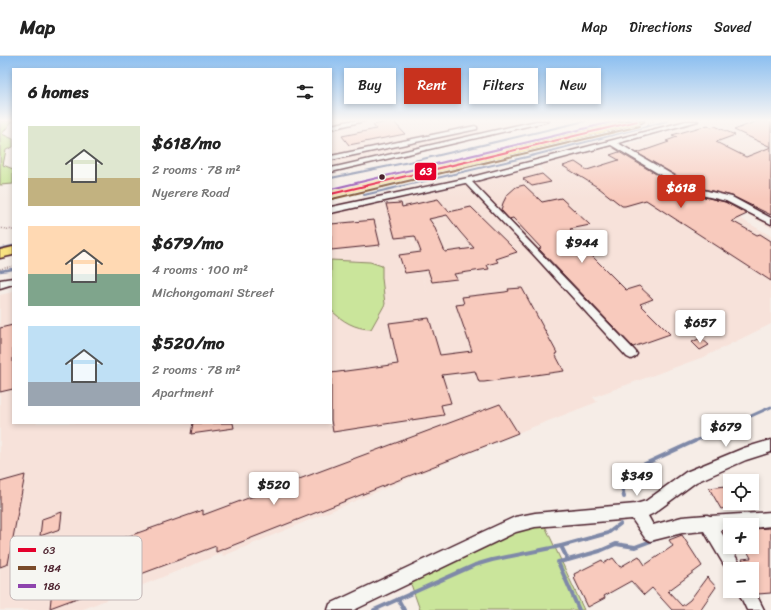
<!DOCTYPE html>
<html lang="en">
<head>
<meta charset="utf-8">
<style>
	:root { --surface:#fff; --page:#f6f6f6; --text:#222; --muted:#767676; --line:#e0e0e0; --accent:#c8321e }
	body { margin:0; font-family:Sriracha,sans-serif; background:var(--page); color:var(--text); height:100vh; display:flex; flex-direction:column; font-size:15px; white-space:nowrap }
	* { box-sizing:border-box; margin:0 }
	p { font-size:13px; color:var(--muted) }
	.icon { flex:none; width:22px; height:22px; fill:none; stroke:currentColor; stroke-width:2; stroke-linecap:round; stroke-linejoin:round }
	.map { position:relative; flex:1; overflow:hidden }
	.drawer { position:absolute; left:12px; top:12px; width:320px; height:356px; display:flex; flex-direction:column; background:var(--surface); border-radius:0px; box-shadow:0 2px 6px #0003 }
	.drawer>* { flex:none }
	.banner { position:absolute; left:344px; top:12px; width:367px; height:36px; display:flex; gap:8px }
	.controls { position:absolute; left:723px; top:418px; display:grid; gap:8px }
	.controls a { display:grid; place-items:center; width:36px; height:36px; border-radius:0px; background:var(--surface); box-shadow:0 2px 6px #0003; font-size:20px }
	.price { position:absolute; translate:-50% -34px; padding:0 9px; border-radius:4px; background:#fff; color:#222; font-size:13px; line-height:26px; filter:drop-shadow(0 1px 2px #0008) }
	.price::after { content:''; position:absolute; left:50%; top:24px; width:12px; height:9px; margin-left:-6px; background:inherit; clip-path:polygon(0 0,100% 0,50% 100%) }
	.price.current { background:var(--accent); color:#fff }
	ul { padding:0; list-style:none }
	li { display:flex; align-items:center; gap:12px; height:100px; padding:0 16px }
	li span { display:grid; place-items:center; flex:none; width:112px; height:80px; border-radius:0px; color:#555 }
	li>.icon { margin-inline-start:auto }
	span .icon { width:48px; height:48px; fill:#fffc; stroke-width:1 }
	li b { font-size:17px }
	h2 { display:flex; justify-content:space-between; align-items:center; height:48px; padding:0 16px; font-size:17px }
	.pill { padding:0 14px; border-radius:0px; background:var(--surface); box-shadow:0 2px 6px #0003; font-size:14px; line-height:36px }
	.pill.current { background:var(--accent); color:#fff }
	header { display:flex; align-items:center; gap:24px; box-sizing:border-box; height:56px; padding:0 20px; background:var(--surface); border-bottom:1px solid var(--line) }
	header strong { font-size:19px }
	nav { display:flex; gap:22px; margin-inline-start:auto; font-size:14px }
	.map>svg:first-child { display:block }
</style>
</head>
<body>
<header>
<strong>Map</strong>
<nav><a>Map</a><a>Directions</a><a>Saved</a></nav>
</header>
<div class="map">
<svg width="771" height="554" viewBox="0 0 771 554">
	<rect width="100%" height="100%" fill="#f6ede7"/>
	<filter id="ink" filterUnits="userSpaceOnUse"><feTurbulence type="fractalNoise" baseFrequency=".025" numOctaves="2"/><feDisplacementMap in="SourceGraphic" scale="8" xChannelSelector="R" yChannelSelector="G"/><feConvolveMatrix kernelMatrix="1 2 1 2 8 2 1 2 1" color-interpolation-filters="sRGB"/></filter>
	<g filter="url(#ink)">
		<!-- built -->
		<g fill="#f7e2da">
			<polygon points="331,65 528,65 529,66 331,110"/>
			<polygon points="705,65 771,65 771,172 625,89"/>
			<polygon points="612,90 771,180 771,268 706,300 593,341 597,346 525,374 223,500 222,497 81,554 0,554 0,239 13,236 13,367 331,367 331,158 401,144 427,236 402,144 536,111 548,122 539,110"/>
		</g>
		<!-- green -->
		<g fill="#cae59b" stroke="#8a8263">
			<polygon points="0,65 12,65 2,78 13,83 13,91 6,94 3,109 13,113 13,128 0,129"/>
			<path d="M331,204L370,206L382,210V222L385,248L371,273C355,273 342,265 331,254Z"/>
			<polygon points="539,457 584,554 420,554 406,514"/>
		</g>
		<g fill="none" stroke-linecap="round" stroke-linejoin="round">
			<!-- stream-far3 -->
			<g stroke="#7f89a8" stroke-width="2">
				<polyline points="331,122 414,105 585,65"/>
				<polyline points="364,139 531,100 667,65"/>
			</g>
			<!-- stream-far2 -->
			<g stroke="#7f89a8" stroke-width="2.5">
				<polyline points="0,193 13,190"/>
				<polyline points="0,215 13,213"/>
			</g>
			<!-- stream-far1 -->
			<polyline stroke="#7f89a8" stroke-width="3" points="693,386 771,351"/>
			<!-- stream -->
			<g stroke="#7f89a8" stroke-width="4">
				<polyline points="624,441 621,425 625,417 695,385"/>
				<polyline points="561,490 568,504 558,506 579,554"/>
				<polyline points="568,504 600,495 616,488 635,491 659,482"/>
				<polyline points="398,543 404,554"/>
				<polyline points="374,554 475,509 492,504 561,490 608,477 620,468"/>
			</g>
		</g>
		<!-- building -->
		<g fill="#f8cabd" stroke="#4a1f2b" fill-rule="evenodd">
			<polygon points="393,65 405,78 349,89 342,80 376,73 373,69"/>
			<polygon points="757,65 771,65 771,91 734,74"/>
			<polygon points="708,69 711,71 715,70 735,79 716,86 746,101 771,91 771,159 732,140 696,131 637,97 669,86 666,85 677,81 672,79"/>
			<polygon points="619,96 688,137 725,146 747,158 732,165 757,179 760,178 771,185 771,225 646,144 625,150 622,150 599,132 563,110 575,106 587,114 619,104 610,99"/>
			<polygon points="542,118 551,126 532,130 523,123"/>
			<polygon points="524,129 542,146 561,142 590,169 570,173 589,191 584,192 626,234 639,230 653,243 640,248 670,278 633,291 539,193 541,192 513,162 509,163 501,154 503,147 507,139 516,131"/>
			<path d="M438,143L449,156L471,151L517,196L496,203L498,206L487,209L489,213L454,218L457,223L432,226L428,214L405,217L399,199L421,196L415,180L395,182L386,148L401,147L402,151ZM447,159L460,176L474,192L445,196L434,170L429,163Z"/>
			<polygon points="374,164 380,189 331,194 331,168"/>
			<polygon points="522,232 557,297 555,298 564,315 484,326 479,326 475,315 442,319 451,347 441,349 444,359 333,376 331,364 331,317 398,308 389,267 429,262 440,299 472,295 456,249 464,248 462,241 505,236 509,235 508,233"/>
			<polygon points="13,269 13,333 0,336 0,272"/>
			<polygon points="701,282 709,289 700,294 692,286"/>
			<polygon points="500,348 518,377 216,496 216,490 50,552 55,506 203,454 203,459"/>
			<polygon points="193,367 233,367 234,372 191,378"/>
			<polygon points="25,419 8,508 0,511 0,426"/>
			<polygon points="726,430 730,436 730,451 721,453 709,432"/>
			<polygon points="62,456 60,473 40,480 42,463"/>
			<polygon points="771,472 771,537 758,538 752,529 752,513 747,513 742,503 751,502 745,491 752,491 752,473"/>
			<polygon points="682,479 702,510 668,535 682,550 690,544 707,521 716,531 700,554 672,554 652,532 644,539 631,525 604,540 605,542 588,551 574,522 575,521 574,518 602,504 604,507 613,502 620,511 639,500 645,509 673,490 669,484"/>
		</g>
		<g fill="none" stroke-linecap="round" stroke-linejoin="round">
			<!-- minor casing -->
			<g stroke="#4a1f2b" stroke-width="3">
				<g id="minor">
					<polygon points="349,65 364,65 331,73 331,69"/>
					<polygon points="536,65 549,65 331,116 331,112"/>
					<polygon points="686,65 698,65 618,87 695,132 732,141 771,162 771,168 726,145 689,136 611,89 472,126 635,295 637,298 635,301 631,303 627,301 533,198 465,127 331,157 331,151 468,122"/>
					<polygon points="475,70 477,71 477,73 331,104 331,100"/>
					<polygon points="13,222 13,228 0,232 0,224"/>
					<polygon points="771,384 771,396 746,404 696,426 654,457 648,460 653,469 682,461 707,459 710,460 771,456 771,470 752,472 752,469 730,469 730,473 720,474 743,513 730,513 730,519 704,475 682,477 650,485 645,482 632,463 535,471 516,476 354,554 328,554 330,548 476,479 515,461 535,457 636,448 646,445 686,416 744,392"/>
					<polygon points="752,530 764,554 747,554 738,535 752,535"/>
				</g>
			</g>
			<!-- highway casing -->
			<g stroke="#4a1f2b" stroke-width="3">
				<g id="highway">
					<polygon points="625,65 644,65 639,68 331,142 331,134"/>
					<polygon points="13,191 13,199 0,202 0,194"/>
				</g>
			</g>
			<!-- path -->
			<g stroke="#4a1f2b" stroke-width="1.5" stroke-dasharray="0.5 2" stroke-linecap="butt">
				<polyline points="648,67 654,65"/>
				<polyline points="0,172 13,174"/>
				<polyline points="0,213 13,210"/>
			</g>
			<!-- minor -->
			<use href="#minor" fill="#f6f6f2" fill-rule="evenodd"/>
			<!-- highway -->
			<use href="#highway" fill="#f8e281" fill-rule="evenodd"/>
			<!-- bus-1 casing -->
			<g stroke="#f6f6f2" stroke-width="4">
				<polyline id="bus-1" points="331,138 637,65"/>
			</g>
			<!-- bus-2 casing -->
			<g stroke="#f6f6f2" stroke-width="4">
				<polyline id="bus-2" points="332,143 640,70"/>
			</g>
			<!-- bus-3 casing -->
			<g stroke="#f6f6f2" stroke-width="4">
				<polyline id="bus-3" points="331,133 616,65"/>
			</g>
			<!-- bus-1 -->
			<use href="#bus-1" stroke="#e4002b" stroke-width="2"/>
			<!-- bus-2 -->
			<use href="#bus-2" stroke="#7a4b2a" stroke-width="2"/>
			<!-- bus-3 -->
			<use href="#bus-3" stroke="#8e44ad" stroke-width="2"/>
		</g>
	</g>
	<!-- sky -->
	<linearGradient id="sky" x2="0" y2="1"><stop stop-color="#8cbff0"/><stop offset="0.45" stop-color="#fbf7f4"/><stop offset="1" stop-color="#fbf7f4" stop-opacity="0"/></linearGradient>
	<rect width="771" height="143" fill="url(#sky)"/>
	<!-- markers -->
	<circle fill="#4a1f2b" stroke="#f6f6f2" stroke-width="1.5" cx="382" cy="121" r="3.5"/>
	<!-- legend -->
	<rect x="10" y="480" width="132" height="64" rx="6" fill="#f6f6f2" stroke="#c2b6b6" stroke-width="1"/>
	<rect x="18" y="492" width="18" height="4" fill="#e4002b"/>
	<rect x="18" y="510" width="18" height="4" fill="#7a4b2a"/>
	<rect x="18" y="528" width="18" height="4" fill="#8e44ad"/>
	<g font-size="11" fill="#4a1f2b">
		<text x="43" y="498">63</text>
		<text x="43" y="516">184</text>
		<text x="43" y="534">186</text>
	</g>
	<rect stroke="#f6f6f2" stroke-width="1.5" x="414" y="106" width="23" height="19" rx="4" fill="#e4002b"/>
	<g font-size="11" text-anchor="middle" font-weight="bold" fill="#fff">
		<text x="426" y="119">63</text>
	</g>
</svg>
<div class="controls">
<a><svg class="icon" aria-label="locate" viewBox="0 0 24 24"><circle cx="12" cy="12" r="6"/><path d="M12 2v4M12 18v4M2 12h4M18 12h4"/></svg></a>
<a>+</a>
<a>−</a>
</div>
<b class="price current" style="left:681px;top:153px">$618</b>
<b class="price" style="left:582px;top:208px">$944</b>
<b class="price" style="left:700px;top:288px">$657</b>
<b class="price" style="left:726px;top:392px">$679</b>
<b class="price" style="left:637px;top:441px">$349</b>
<b class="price" style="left:274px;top:450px">$520</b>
<div class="banner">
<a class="pill">Buy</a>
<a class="pill current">Rent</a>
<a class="pill">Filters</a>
<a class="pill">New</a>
</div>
<section class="drawer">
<h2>6 homes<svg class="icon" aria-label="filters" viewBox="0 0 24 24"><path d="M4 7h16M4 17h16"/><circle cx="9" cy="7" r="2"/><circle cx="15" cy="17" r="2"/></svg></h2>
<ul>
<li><span style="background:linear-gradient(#dfe7d0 65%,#c2b280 0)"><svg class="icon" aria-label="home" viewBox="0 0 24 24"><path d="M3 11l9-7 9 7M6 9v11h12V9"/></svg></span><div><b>$618/mo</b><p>2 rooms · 78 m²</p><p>Nyerere Road</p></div></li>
<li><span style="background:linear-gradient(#ffd9b3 60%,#7fa58c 0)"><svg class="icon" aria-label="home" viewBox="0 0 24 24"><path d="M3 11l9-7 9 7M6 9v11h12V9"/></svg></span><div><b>$679/mo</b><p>4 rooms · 100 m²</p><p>Michongomani Street</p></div></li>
<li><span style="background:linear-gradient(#bfe0f5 70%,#9aa5b1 0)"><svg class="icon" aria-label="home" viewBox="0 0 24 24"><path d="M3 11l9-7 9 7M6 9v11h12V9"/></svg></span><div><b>$520/mo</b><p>2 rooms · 78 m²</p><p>Apartment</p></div></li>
</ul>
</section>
</div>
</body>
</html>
